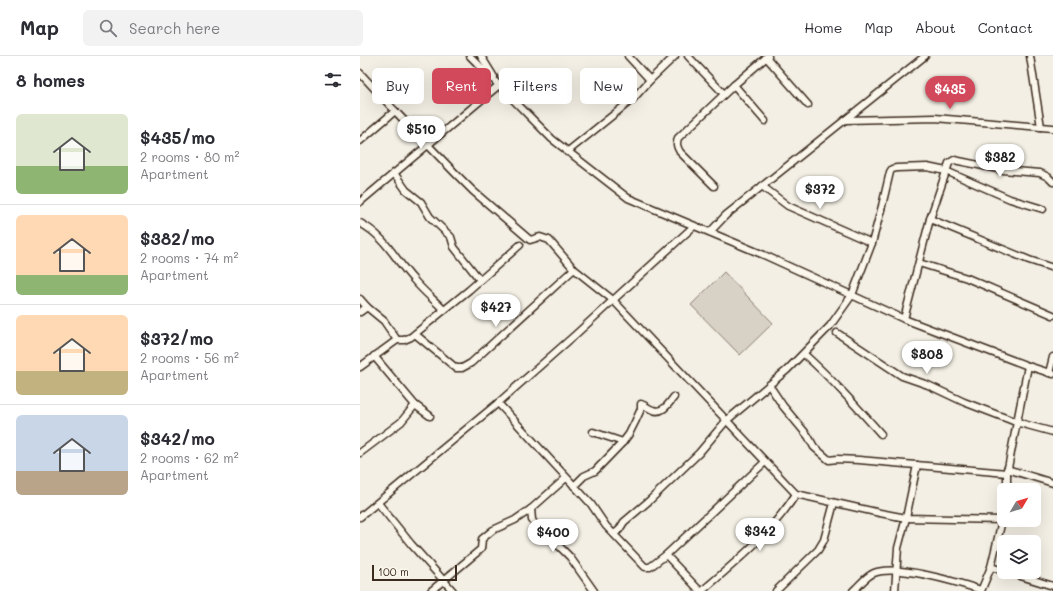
<!DOCTYPE html>
<html lang="en">
<head>
<meta charset="utf-8">
<style>
	:root { --surface:#fff; --page:#f2f2f3; --text:#2b2b33; --muted:#7c7c81; --line:#e1e1e2; --accent:#d1495b }
	body { margin:0; font-family:Mali,sans-serif; background:var(--page); color:var(--text); height:100vh; display:flex; flex-direction:column; font-size:15px; white-space:nowrap }
	* { box-sizing:border-box; margin:0 }
	p { font-size:13px; color:var(--muted) }
	.icon { flex:none; width:22px; height:22px; fill:none; stroke:currentColor; stroke-width:2; stroke-linecap:round; stroke-linejoin:round }
	.map { position:relative; flex:1; overflow:hidden }
	.side { display:flex; flex-direction:column; background:var(--surface); width:360px }
	.side>* { flex:none }
	.banner { position:absolute; left:12px; top:12px; width:380px; height:36px; display:flex; gap:8px }
	.needle { width:26px; rotate:52deg }
	.buttons { position:absolute; left:637px; top:427px; display:grid; gap:8px }
	.buttons a { display:grid; place-items:center; width:44px; height:44px; border-radius:6px; background:var(--surface); box-shadow:0 4px 16px #0002; font-size:20px }
	.scale { position:absolute; left:12px; bottom:10px; width:85px; box-sizing:border-box; padding-left:4px; border:2px solid #3b2a1e; border-top:0; font-size:11px; line-height:14px; white-space:nowrap; color:#3b2a1e; -webkit-text-stroke:3px #fbf7ec; paint-order:stroke }
	.price { position:absolute; translate:-50% -34px; padding:0 9px; border-radius:14px; background:#fff; color:#222; font-size:13px; line-height:26px; filter:drop-shadow(0 1px 2px #0008) }
	.price::after { content:''; position:absolute; left:50%; top:24px; width:12px; height:9px; margin-left:-6px; background:inherit; clip-path:polygon(0 0,100% 0,50% 100%) }
	.price.active { background:var(--accent); color:#fff }
	ul { padding:0; list-style:none }
	li { display:flex; align-items:center; gap:12px; height:100px; padding:0 16px }
	li+li { border-top:1px solid var(--line) }
	li span { display:grid; place-items:center; flex:none; width:112px; height:80px; border-radius:6px; color:#555 }
	li>.icon { margin-inline-start:auto }
	span .icon { width:48px; height:48px; fill:#fffc; stroke-width:1 }
	li b { font-size:17px }
	h2 { display:flex; justify-content:space-between; align-items:center; height:48px; padding:0 16px; font-size:17px }
	.pill { padding:0 14px; border-radius:6px; background:var(--surface); box-shadow:0 4px 16px #0002; font-size:14px; line-height:36px }
	.pill.active { background:var(--accent); color:#fff }
	header { display:flex; align-items:center; gap:24px; box-sizing:border-box; height:56px; padding:0 20px; background:var(--surface); border-bottom:1px solid var(--line) }
	header strong { font-size:19px }
	nav { display:flex; gap:22px; margin-inline-start:auto; font-size:14px }
	.search { width:280px; height:36px; background:var(--page); display:flex; align-items:center; gap:10px; box-sizing:border-box; padding:0 14px; border-radius:6px; color:var(--muted); font-size:15px }
	main { display:flex; flex:1; min-height:0 }
	.map>svg:first-child { display:block }
</style>
</head>
<body>
<header>
<strong>Map</strong>
<div class="search"><svg class="icon" aria-label="search" viewBox="0 0 24 24"><circle cx="10" cy="10" r="6"/><path d="M15 15l6 6"/></svg>Search here</div>
<nav><a>Home</a><a>Map</a><a>About</a><a>Contact</a></nav>
</header>
<main>
<section class="side">
<h2>8 homes<svg class="icon" aria-label="filters" viewBox="0 0 24 24"><path d="M4 7h16M4 17h16"/><circle cx="9" cy="7" r="2"/><circle cx="15" cy="17" r="2"/></svg></h2>
<ul>
<li><span style="background:linear-gradient(#dfe7d0 65%,#8fb573 0)"><svg class="icon" aria-label="home" viewBox="0 0 24 24"><path d="M3 11l9-7 9 7M6 9v11h12V9"/></svg></span><div><b>$435/mo</b><p>2 rooms · 80 m²</p><p>Apartment</p></div></li>
<li><span style="background:linear-gradient(#ffd9b3 75%,#8fb573 0)"><svg class="icon" aria-label="home" viewBox="0 0 24 24"><path d="M3 11l9-7 9 7M6 9v11h12V9"/></svg></span><div><b>$382/mo</b><p>2 rooms · 74 m²</p><p>Apartment</p></div></li>
<li><span style="background:linear-gradient(#ffd9b3 70%,#c2b280 0)"><svg class="icon" aria-label="home" viewBox="0 0 24 24"><path d="M3 11l9-7 9 7M6 9v11h12V9"/></svg></span><div><b>$372/mo</b><p>2 rooms · 56 m²</p><p>Apartment</p></div></li>
<li><span style="background:linear-gradient(#c9d6e8 70%,#b9a48a 0)"><svg class="icon" aria-label="home" viewBox="0 0 24 24"><path d="M3 11l9-7 9 7M6 9v11h12V9"/></svg></span><div><b>$342/mo</b><p>2 rooms · 62 m²</p><p>Apartment</p></div></li>
</ul>
</section>
<div class="map">
<svg width="693" height="535" viewBox="0 0 693 535">
	<rect width="100%" height="100%" fill="#f3efe4"/>
	<filter id="ink" filterUnits="userSpaceOnUse"><feTurbulence type="fractalNoise" baseFrequency=".025" numOctaves="2"/><feDisplacementMap in="SourceGraphic" scale="8" xChannelSelector="R" yChannelSelector="G"/><feConvolveMatrix kernelMatrix="1 2 1 2 8 2 1 2 1" color-interpolation-filters="sRGB"/></filter>
	<g filter="url(#ink)">
		<!-- pitch -->
		<polygon fill="#d8d1c6" stroke="#8a7e72" points="364,216 413,267 380,299 331,249"/>
		<g fill="none" stroke-linecap="round" stroke-linejoin="round">
			<!-- minor casing -->
			<g stroke="#3b2a1e" stroke-width="9">
				<g id="minor">
					<polyline points="110,0 192,83 268,142 404,199 544,263 668,310 693,318"/>
					<polyline points="121,0 134,21"/>
					<polyline points="268,0 290,24"/>
					<polyline points="328,0 364,38"/>
					<polyline points="670,0 681,71"/>
					<polyline points="406,1 448,49"/>
					<polyline points="0,17 35,55 97,119 113,135 170,184 180,181 189,184 214,213 253,244 436,438 520,457 546,462 642,464"/>
					<polyline points="374,29 405,65"/>
					<polyline points="485,64 575,62 693,72"/>
					<polyline points="0,85 35,55"/>
					<polyline points="207,96 273,43 290,24 315,0"/>
					<polyline points="34,117 46,134 61,146 70,161 91,181 94,191 120,224"/>
					<path d="M354,130L320,96C317,91 316,88 318,82L374,29L408,0"/>
					<polyline points="402,130 428,150 512,187"/>
					<polyline points="0,146 139,29"/>
					<polyline points="570,163 669,204 693,212"/>
					<path d="M0,167C25,180 35,203 53,223C62,234 74,244 84,254"/>
					<polyline points="350,176 366,159 565,0"/>
					<polyline points="559,207 607,222 693,259"/>
					<polyline points="0,243 7,251 24,265 37,284"/>
					<polyline points="0,256 7,251"/>
					<polyline points="544,263 570,163 589,107 594,104 643,114 680,117 688,121 693,126"/>
					<polyline points="477,277 542,320 568,329 604,346 656,366 693,376"/>
					<polyline points="55,278 96,312 102,312 111,307 214,213"/>
					<path d="M444,298C472,323 496,350 521,378"/>
					<polyline points="14,300 55,349 70,360"/>
					<polyline points="0,311 37,284 44,284 51,281 109,234 160,189"/>
					<polyline points="689,317 693,301"/>
					<polyline points="409,329 423,350 448,380 454,391 469,404 477,403 499,404 647,417"/>
					<polyline points="138,347 231,448 246,470 285,511 290,511 306,499 405,406"/>
					<polyline points="233,376 263,386"/>
					<polyline points="0,397 41,366 55,349"/>
					<polyline points="647,413 693,427"/>
					<path d="M214,430L224,420L235,415L263,386L269,378L275,366L281,353V348C285,349 289,353 293,354C303,358 309,347 314,341"/>
					<polyline points="647,434 647,417 668,310"/>
					<polyline points="18,447 51,488 93,535"/>
					<polyline points="171,453 172,464 179,474 197,488 210,501 234,535"/>
					<polyline points="0,461 138,347 215,279 334,170"/>
					<polyline points="254,478 259,474 264,466 290,444 339,397 366,365 427,314 470,270 492,239 512,187 522,150 530,116 532,113 537,112 567,111 586,115 650,143 683,153"/>
					<polyline points="306,499 340,535"/>
					<polyline points="631,511 644,515"/>
					<polyline points="648,516 693,530"/>
					<polyline points="71,535 121,493 122,483 133,474 155,464 171,453 206,422"/>
					<path d="M342,535C376,506 411,477 436,438"/>
					<polyline points="416,535 458,494 464,484 474,447"/>
					<path d="M493,535C499,530 506,520 514,517C537,508 597,526 621,534"/>
					<polyline points="535,535 538,492 546,462 557,409"/>
					<polyline points="621,535 631,511 644,456"/>
				</g>
			</g>
			<!-- minor -->
			<use href="#minor" stroke="#fbf7ec" stroke-width="6"/>
		</g>
	</g>
</svg>
<div class="buttons">
<a><svg class="needle" viewBox="-14 -14 28 28"><path d="M0-13l5 13h-10z" fill="#e53935"/><path d="M0 13l5-13h-10z" fill="#7c7c81"/></svg></a>
<a><svg class="icon" aria-label="layers" viewBox="0 0 24 24"><path d="M12 4l9 5-9 5-9-5zM3 14l9 5 9-5"/></svg></a>
</div>
<div class="scale">100 m</div>
<b class="price active" style="left:590px;top:54px">$435</b>
<b class="price" style="left:61px;top:94px">$510</b>
<b class="price" style="left:640px;top:122px">$382</b>
<b class="price" style="left:460px;top:154px">$372</b>
<b class="price" style="left:136px;top:272px">$427</b>
<b class="price" style="left:567px;top:319px">$808</b>
<b class="price" style="left:400px;top:496px">$342</b>
<b class="price" style="left:193px;top:497px">$400</b>
<div class="banner">
<a class="pill">Buy</a>
<a class="pill active">Rent</a>
<a class="pill">Filters</a>
<a class="pill">New</a>
</div>
</div>
</main>
</body>
</html>
